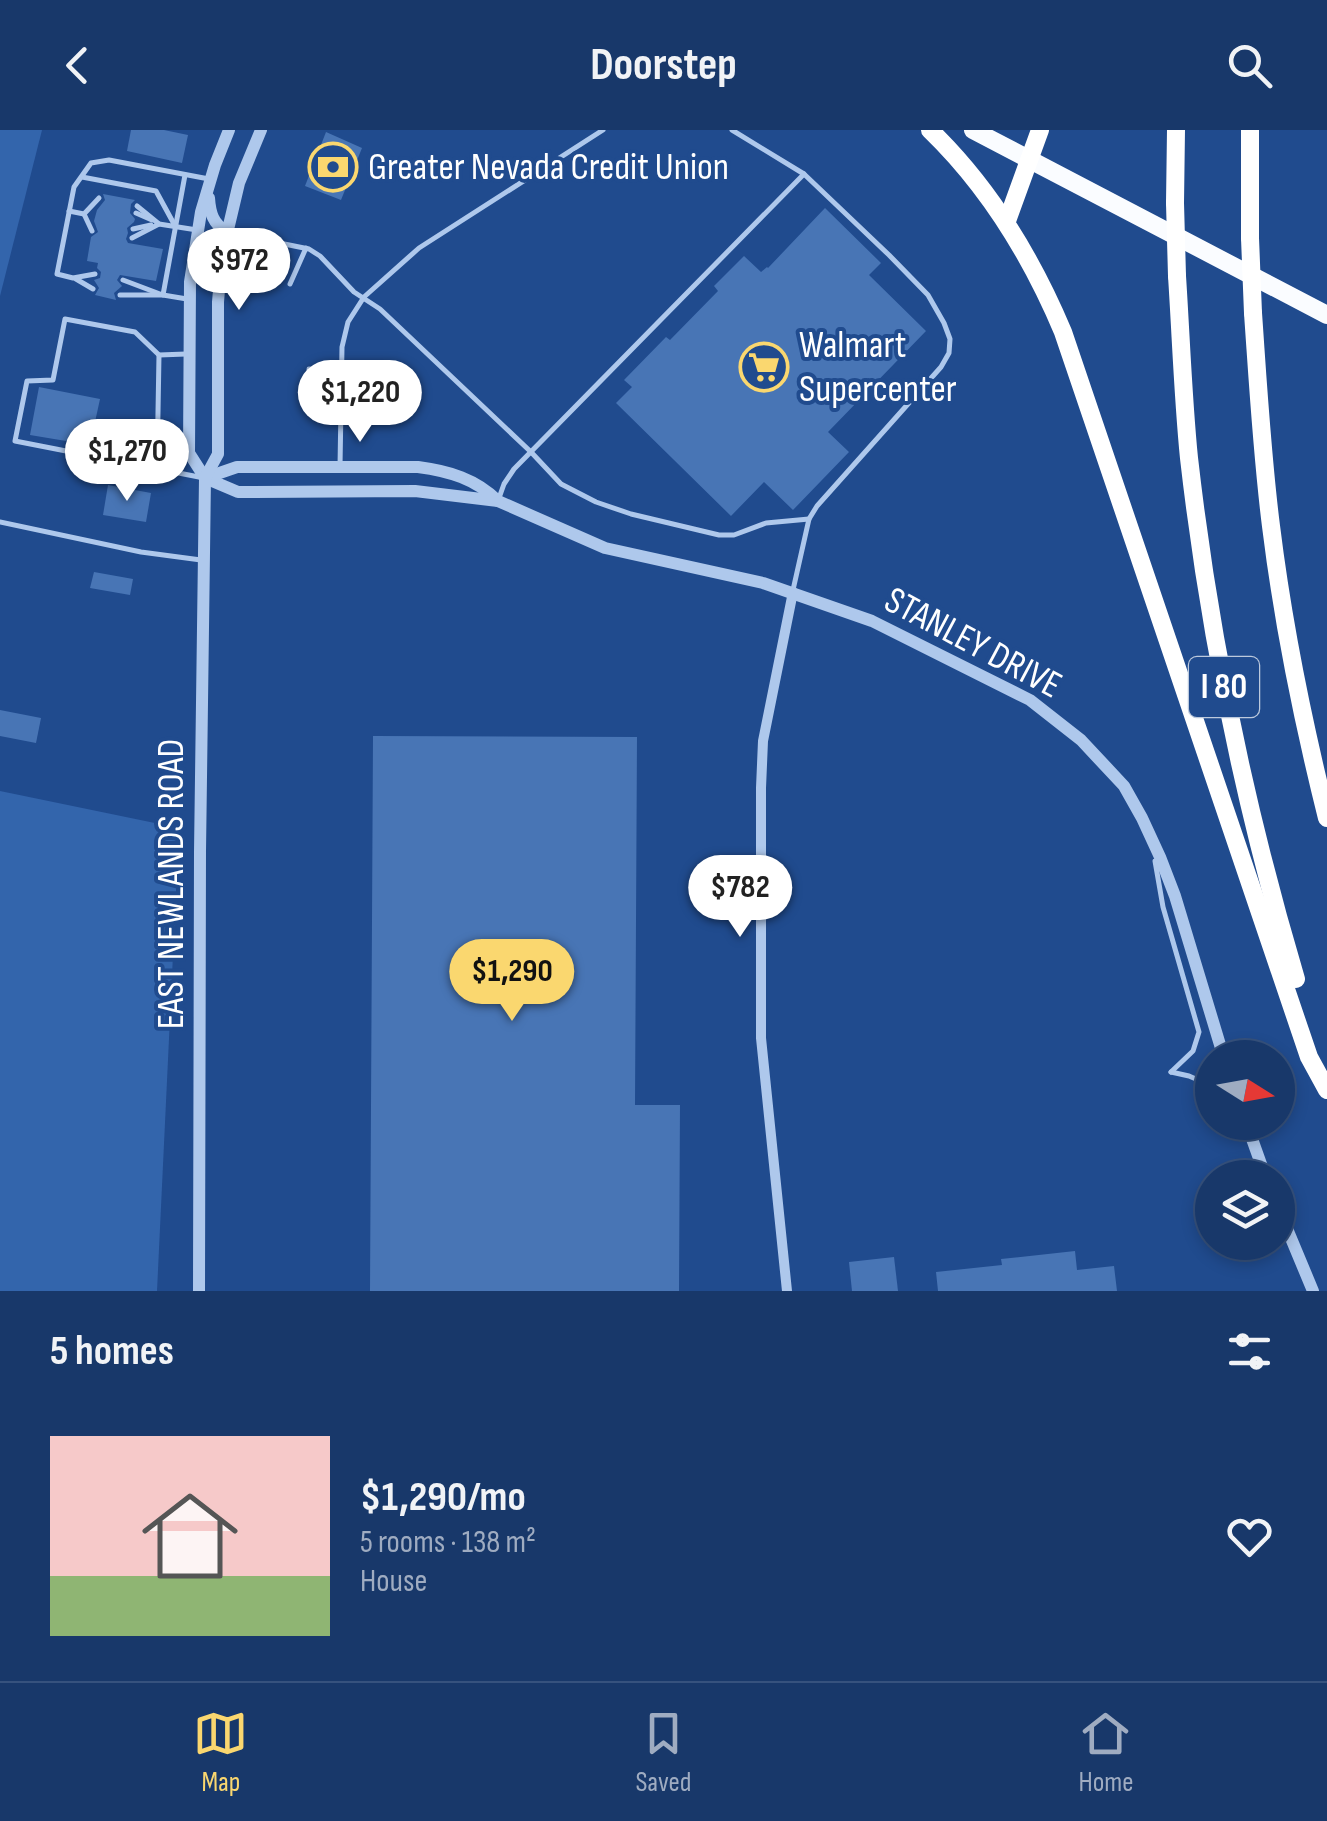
<!DOCTYPE html>
<html lang="en">
<head>
<meta charset="utf-8">
<style>
	:root { --surface:#18386a; --page:#213f70; --text:#f1f3f6; --muted:#9facc1; --line:#36527e; --accent:#fad76f }
	body { margin:0; font-family:"Sofia Sans Condensed",sans-serif; background:var(--page); color:var(--text); height:100vh; display:flex; flex-direction:column; font-size:38px; white-space:nowrap }
	* { box-sizing:border-box; margin:0 }
	p { font-size:32px; color:var(--muted) }
	.icon { flex:none; width:55px; height:55px; fill:none; stroke:currentColor; stroke-width:2; stroke-linecap:round; stroke-linejoin:round }
	.map { position:relative; height:1161px; overflow:hidden }
	.drawer { display:flex; flex-direction:column; background:var(--surface); flex:1 }
	.drawer>* { flex:none }
	.needle { width:65px; rotate:101deg }
	.fabs { position:absolute; left:1195px; top:910px; display:grid; gap:20px }
	.fabs a { display:grid; place-items:center; width:100px; height:100px; border-radius:50%; background:var(--surface); box-shadow:0 5px 15px #0003,0 0 0 2px var(--line); font-size:50px }
	.price { position:absolute; translate:-50% -85px; padding:0 22px; border-radius:35px; background:#fff; color:#222; font-size:32px; line-height:65px; filter:drop-shadow(0 2px 5px #0008) }
	.price::after { content:''; position:absolute; left:50%; top:60px; width:30px; height:22px; margin-left:-15px; background:inherit; clip-path:polygon(0 0,100% 0,50% 100%) }
	.price.current { background:var(--accent); color:#111 }
	ul { padding:0; list-style:none }
	li { display:flex; align-items:center; gap:30px; height:250px; padding:0 50px }
	li span { display:grid; place-items:center; flex:none; width:280px; height:200px; border-radius:0px; color:#555 }
	li>.icon { margin-inline-start:auto }
	span .icon { width:120px; height:120px; fill:#fffc; stroke-width:1 }
	li b { font-size:42px }
	h2 { display:flex; justify-content:space-between; align-items:center; height:120px; padding:0 50px; font-size:42px }
	header { display:flex; justify-content:space-between; align-items:center; height:130px; padding:0 50px; background:var(--surface); font-size:45px; font-weight:700 }
	.dock { display:flex; justify-content:space-around; align-items:center; height:140px; border-top:2px solid var(--line); background:var(--surface); font-size:28px; color:var(--muted) }
	.dock a { display:grid; justify-items:center; gap:5px }
	.dock .current { color:var(--accent) }
	.map>svg:first-child { display:block }
</style>
</head>
<body>
<header><svg class="icon" aria-label="back" viewBox="0 0 24 24"><path d="M15 5l-7 7 7 7"/></svg>Doorstep<svg class="icon" aria-label="search" viewBox="0 0 24 24"><circle cx="10" cy="10" r="6"/><path d="M15 15l6 6"/></svg></header>
<div class="map">
<svg width="1327" height="1161" viewBox="0 0 1327 1161">
	<rect width="100%" height="100%" fill="#204b8e"/>
	<!-- green -->
	<g fill="#3365ac">
		<polygon points="0,0 42,0 0,166"/>
		<polygon points="0,661 179,698 157,1161 0,1161"/>
	</g>
	<!-- building -->
	<g fill="#4875b5">
		<polygon points="131,0 164,0 188,5 182,33 127,21"/>
		<polygon points="326,2 362,18 341,70 305,56"/>
		<polygon points="103,64 135,70 131,74 130,83 135,89 134,92 127,98 128,103 126,109 128,113 163,119 156,151 120,145 117,150 122,156 114,163 116,170 95,165 99,158 94,150 100,148 101,142 97,138 98,133 87,131 91,107 98,102 94,91 97,80 105,70"/>
		<polygon points="825,78 881,133 869,145 926,201 828,302 849,322 793,380 764,352 731,386 616,273 632,257 624,250 666,207 670,210 718,161 714,156 744,126 761,142 767,137 768,138"/>
		<polygon points="39,257 100,269 90,315 30,305"/>
		<polygon points="108,355 151,363 146,392 103,385"/>
		<polygon points="94,442 133,449 130,465 90,458"/>
		<polygon points="0,580 41,588 36,613 0,606"/>
		<polygon points="373,606 637,607 635,975 680,975 679,1161 370,1161"/>
		<polygon points="1075,1121 1077,1140 1114,1136 1117,1161 938,1161 936,1142 1002,1135 1001,1129"/>
		<polygon points="894,1127 898,1161 852,1161 849,1132"/>
	</g>
	<g fill="none" stroke-linecap="round" stroke-linejoin="round">
		<!-- service -->
		<g stroke="#aec8ec" stroke-width="5">
			<polyline points="732,0 804,44 889,125 928,165 944,193 950,209 949,223 941,237 817,376 809,389 793,460"/>
			<polyline points="82,47 156,61 174,94"/>
			<polyline points="137,76 159,94 197,100"/>
			<polyline points="69,81 84,84 99,68"/>
			<polyline points="136,83 152,90"/>
			<polyline points="84,84 92,101"/>
			<polyline points="133,99 151,95"/>
			<polyline points="230,103 309,119 320,126 354,162 380,179 531,322 561,354 596,372 631,384 719,405 734,405 766,393 809,389"/>
			<polyline points="132,108 159,94"/>
			<polyline points="95,144 73,148 57,144 74,57 91,33 109,30 209,49"/>
			<polyline points="76,149 93,159"/>
			<polyline points="123,150 160,164"/>
			<polyline points="290,154 306,118"/>
			<polyline points="120,165 163,165 187,169"/>
			<polyline points="163,165 185,45"/>
			<polyline points="186,224 159,225 135,202 65,189 53,250 27,251 15,311 199,347"/>
			<polyline points="309,239 342,240"/>
			<polyline points="340,336 342,217 348,192 364,167 419,118 603,0"/>
			<polyline points="157,339 159,225"/>
			<polyline points="499,368 504,354 514,339 804,44"/>
			<polyline points="0,392 141,422 201,430"/>
			<polyline points="1155,731 1163,777 1199,902 1193,921 1171,942"/>
			<polyline points="1171,942 1189,946 1212,956"/>
		</g>
		<!-- minor -->
		<polyline stroke="#aec8ec" stroke-width="10" points="787,1161 761,908 761,658 763,611 793,462"/>
		<!-- tertiary -->
		<g stroke="#aec8ec" stroke-width="12">
			<path d="M209,68C210,83 213,94 227,102"/>
			<polyline points="205,348 238,362 415,361 498,371 605,418 763,453 872,491 1030,570 1081,610 1124,656 1142,688 1160,727 1175,766 1224,928"/>
			<polyline points="205,348 189,323 190,152 201,82 215,35 229,0"/>
			<path d="M205,348L237,337H418C449,341 476,349 498,371"/>
			<polyline points="1246,992 1266,1048"/>
			<polyline points="1278,1077 1313,1161"/>
			<polyline points="199,1161 200,722 205,348 218,324 218,172 222,125 239,53 261,0"/>
		</g>
		<!-- trunk -->
		<polyline stroke="#fafcff" stroke-width="18" points="973,0 1327,185"/>
		<!-- motorway -->
		<g stroke="#fff" stroke-width="18">
			<path d="M930,0C990,58 1031,126 1063,202L1309,927L1327,960"/>
			<polyline points="1250,0 1250,108"/>
			<polyline points="1175,73 1176,0"/>
			<polyline points="1007,91 1040,0"/>
			<path d="M1177,146C1181,207 1183,268 1189,328C1209,504 1245,678 1296,849"/>
			<path d="M1253,183C1258,254 1262,325 1271,396C1283,494 1303,592 1327,688"/>
		</g>
		<!-- motorway-bridge -->
		<g stroke="#fff" stroke-width="18">
			<polyline points="1175,73 1177,146"/>
			<polyline points="1250,108 1253,183"/>
		</g>
	</g>
	<!-- icons -->
	<defs>
		<g id="bank-ring" transform="scale(2.5)"><circle r="9.5" fill="#204b8e" stroke="#fad76f" stroke-width="1.5"/><path d="M-6-4H6V4H-6ZM0-2.3a2.3 2.3 0 1 0 0 4.6a2.3 2.3 0 1 0 0-4.6Z" fill="#fad76f"/></g>
		<g id="supermarket-ring" transform="scale(2.5)"><circle r="9.5" fill="#204b8e" stroke="#fad76f" stroke-width="1.5"/><path d="M-6-5.5h2.5l.6 2H6L4.5 2H-2.5L-4.4-4H-6ZM-1.5 3.2a1.3 1.3 0 1 0 .1 0ZM3 3.2a1.3 1.3 0 1 0 .1 0Z" fill="#fad76f"/></g>
	</defs>
	<g fill-rule="evenodd">
		<use href="#bank-ring" x="333" y="37"/>
		<use href="#supermarket-ring" x="764" y="237"/>
	</g>
	<g text-anchor="middle" dominant-baseline="central" stroke-width="8" stroke-linejoin="round" paint-order="stroke">
		<!-- shield labels -->
		<rect fill="#204b8e" stroke="#bcc9dd" stroke-width="2.5" x="1189" y="527" width="70" height="60" rx="8"/>
		<g font-size="35" font-weight="bold" fill="#fff">
			<text x="1224" y="557">I 80</text>
		</g>
		<!-- poi labels -->
		<g font-size="38" fill="#fff" stroke="#204b8e" text-anchor="start">
			<text x="368" y="37">Greater Nevada Credit Union</text>
			<text x="799" y="215">Walmart<tspan x="799" dy="44">Supercenter</tspan></text>
		</g>
		<!-- street labels -->
		<g font-size="38" fill="#fff" stroke="#204b8e">
			<text transform="translate(973 513) rotate(28)">STANLEY DRIVE</text>
			<text transform="translate(171 754) rotate(-90)">EAST NEWLANDS ROAD</text>
		</g>
	</g>
</svg>
<div class="fabs">
<a><svg class="needle" viewBox="-14 -14 28 28"><path d="M0-13l5 13h-10z" fill="#e53935"/><path d="M0 13l5-13h-10z" fill="#9facc1"/></svg></a>
<a><svg class="icon" aria-label="layers" viewBox="0 0 24 24"><path d="M12 4l9 5-9 5-9-5zM3 14l9 5 9-5"/></svg></a>
</div>
<b class="price" style="left:239px;top:183px">$972</b>
<b class="price" style="left:360px;top:315px">$1,220</b>
<b class="price" style="left:127px;top:374px">$1,270</b>
<b class="price" style="left:740px;top:810px">$782</b>
<b class="price current" style="left:512px;top:894px">$1,290</b>
</div>
<section class="drawer">
<h2>5 homes<svg class="icon" aria-label="filters" viewBox="0 0 24 24"><path d="M4 7h16M4 17h16"/><circle cx="9" cy="7" r="2"/><circle cx="15" cy="17" r="2"/></svg></h2>
<ul>
<li><span style="background:linear-gradient(#f6c9c9 70%,#8fb573 0)"><svg class="icon" aria-label="home" viewBox="0 0 24 24"><path d="M3 11l9-7 9 7M6 9v11h12V9"/></svg></span><div><b>$1,290/mo</b><p>5 rooms · 138 m²</p><p>House</p></div><svg class="icon" aria-label="heart" viewBox="0 0 24 24"><path d="M12 20l-8-8c-3-5 5-10 8-4 3-6 11-1 8 4z"/></svg></li>
</ul>
</section>
<nav class="dock">
<a class="current"><svg class="icon" aria-label="map" viewBox="0 0 24 24"><path d="M3 6l6-2 6 2 6-2v14l-6 2-6-2-6 2zM9 4v14M15 6v14"/></svg>Map</a>
<a><svg class="icon" aria-label="saved" viewBox="0 0 24 24"><path d="M7 4h10v16l-5-4-5 4z"/></svg>Saved</a>
<a><svg class="icon" aria-label="home" viewBox="0 0 24 24"><path d="M3 11l9-7 9 7M6 9v11h12V9"/></svg>Home</a>
</nav>
</body>
</html>
